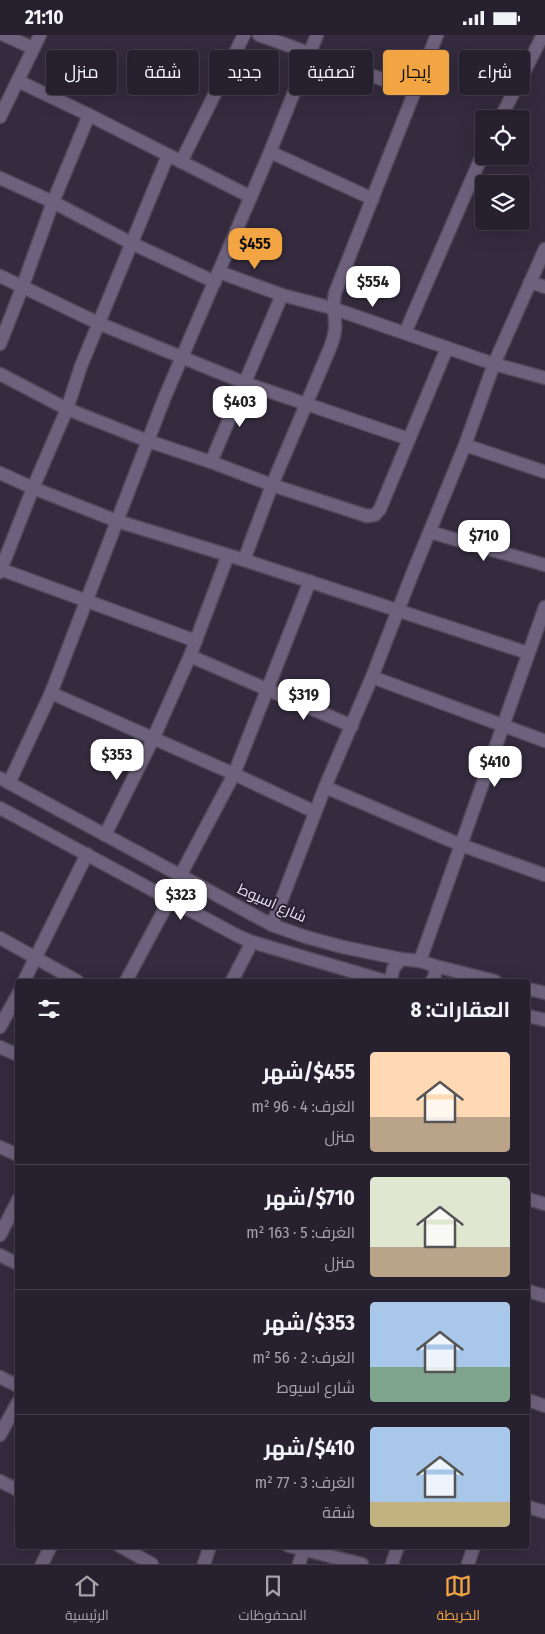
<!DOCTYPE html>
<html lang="ar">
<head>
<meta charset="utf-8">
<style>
	:root { --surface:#27202e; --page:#332d3a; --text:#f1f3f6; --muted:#a4a3aa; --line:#433e4a; --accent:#f2a542 }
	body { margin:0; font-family:"Fira Sans Condensed",Cairo,sans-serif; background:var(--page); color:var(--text); direction:rtl; height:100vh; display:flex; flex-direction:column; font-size:19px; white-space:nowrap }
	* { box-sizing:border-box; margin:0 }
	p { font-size:16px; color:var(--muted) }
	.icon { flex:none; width:28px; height:28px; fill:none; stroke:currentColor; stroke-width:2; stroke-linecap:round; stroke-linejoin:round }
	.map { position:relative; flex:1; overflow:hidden; direction:ltr }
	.drawer { position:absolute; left:15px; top:944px; width:515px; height:570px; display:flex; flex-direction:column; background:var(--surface); border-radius:5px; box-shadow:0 5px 20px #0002,0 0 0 1px var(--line); direction:rtl }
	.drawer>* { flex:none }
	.top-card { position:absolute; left:15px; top:15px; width:515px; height:45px; direction:rtl; display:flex; gap:10px }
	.fabs { position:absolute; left:475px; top:75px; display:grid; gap:10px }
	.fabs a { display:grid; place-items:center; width:55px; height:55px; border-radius:5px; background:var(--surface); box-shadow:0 5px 20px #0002,0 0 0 1px var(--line); font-size:25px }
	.price { position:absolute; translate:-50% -42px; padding:0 11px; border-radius:10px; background:#fff; color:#222; font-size:16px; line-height:32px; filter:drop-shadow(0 1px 2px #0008) }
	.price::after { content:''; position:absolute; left:50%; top:30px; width:15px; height:11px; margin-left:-8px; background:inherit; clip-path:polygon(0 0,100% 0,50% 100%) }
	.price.on { background:var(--accent); color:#111 }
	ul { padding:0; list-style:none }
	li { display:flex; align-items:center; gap:15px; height:125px; padding:0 20px }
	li+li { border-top:1px solid var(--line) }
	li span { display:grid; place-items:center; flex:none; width:140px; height:100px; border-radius:5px; color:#555 }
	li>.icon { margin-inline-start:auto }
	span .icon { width:60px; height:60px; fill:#fffc; stroke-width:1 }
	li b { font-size:21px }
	h2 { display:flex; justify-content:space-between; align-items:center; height:60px; padding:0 20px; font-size:21px }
	.tag { padding:0 18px; border-radius:5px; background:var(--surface); box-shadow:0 5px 20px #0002,0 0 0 1px var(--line); font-size:18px; line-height:45px }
	.tag.on { background:var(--accent); color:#111 }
	.status { display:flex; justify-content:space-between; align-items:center; height:35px; padding:0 25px; background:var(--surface); direction:ltr }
	.status svg { height:14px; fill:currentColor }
	.dock { display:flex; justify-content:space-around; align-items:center; height:70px; border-top:1px solid var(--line); background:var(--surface); font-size:14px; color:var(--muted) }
	.dock a { display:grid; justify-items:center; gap:2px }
	.dock .on { color:var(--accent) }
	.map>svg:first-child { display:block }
</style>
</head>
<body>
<div class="status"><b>21:10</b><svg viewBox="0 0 49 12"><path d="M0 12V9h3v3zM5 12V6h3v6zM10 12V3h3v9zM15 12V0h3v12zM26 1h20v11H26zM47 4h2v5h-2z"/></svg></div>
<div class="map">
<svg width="545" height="1529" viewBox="0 0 545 1529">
	<rect width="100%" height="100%" fill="#342b3e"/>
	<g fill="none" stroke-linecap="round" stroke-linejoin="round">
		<!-- minor casing -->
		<g stroke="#51495a" stroke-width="15">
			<g id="minor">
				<polyline points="4,0 33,13"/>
				<polyline points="259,0 415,56"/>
				<polyline points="18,46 89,80 251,162"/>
				<polyline points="0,82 40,0"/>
				<polyline points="500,84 543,0"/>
				<polyline points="270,117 373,164"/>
				<polyline points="181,127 244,0"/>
				<polyline points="0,143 53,167 131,208 215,247"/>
				<polyline points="219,237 282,260 332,273 494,329 545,343"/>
				<polyline points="0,241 98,288 245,348 409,404"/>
				<polyline points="530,247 545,252"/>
				<polyline points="405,298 484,116"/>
				<polyline points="0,309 22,253 53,167 89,80"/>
				<polyline points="0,339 67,374 148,406 211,427 272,450 367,481 375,480 380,474 447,313"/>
				<polyline points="465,410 545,437"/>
				<polyline points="211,427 282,260"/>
				<polyline points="0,438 33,453 117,486 244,525 528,618"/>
				<polyline points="430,497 545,530"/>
				<path d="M244,525L272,450L330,313C333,305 336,297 335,288C335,276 332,271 335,258L437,0"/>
				<polyline points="0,534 196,606"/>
				<polyline points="0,537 33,453 67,374 81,331 168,120"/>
				<polyline points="190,621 352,691"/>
				<polyline points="372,642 545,706"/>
				<polyline points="51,658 234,739 315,777"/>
				<polyline points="9,748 51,658 164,364 270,117 317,0"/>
				<polyline points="325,752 461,810 545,840"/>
				<polyline points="105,800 153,704 190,621 228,520"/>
				<polyline points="180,841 234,739 310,546"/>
				<polyline points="272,890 325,752 372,642 413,537 465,410 494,329 545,214"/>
				<polyline points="0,903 77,946"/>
				<polyline points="24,946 87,819"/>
				<polyline points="126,946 170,864"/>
				<polyline points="232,946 252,907"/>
				<polyline points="0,992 18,959"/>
				<polyline points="0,1012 18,1020"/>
				<polyline points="0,1112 18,1120"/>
				<polyline points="528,1164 545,1169"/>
				<polyline points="0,1200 18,1165"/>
				<polyline points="0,1220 18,1229"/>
				<polyline points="528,1256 545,1261"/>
				<polyline points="0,1342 18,1351"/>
				<polyline points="528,1365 545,1371"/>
				<polyline points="0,1400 18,1367"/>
				<polyline points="0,1446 18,1455"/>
				<polyline points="528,1472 545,1477"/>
				<polyline points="120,1511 152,1529"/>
				<polyline points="289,1511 362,1529"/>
				<polyline points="42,1529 51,1511"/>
				<polyline points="299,1529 305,1511"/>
				<polyline points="392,1529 398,1511"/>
				<polyline points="468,1529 474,1511"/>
			</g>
		</g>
		<!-- tertiary casing -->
		<g stroke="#51495a" stroke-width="15">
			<g id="tertiary">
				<polyline points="0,743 272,890 306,902 343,912 401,924 420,926 435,931 495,946"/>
				<polyline points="0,773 238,901 252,907 385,946"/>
				<polyline points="420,926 545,572"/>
				<polyline points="391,946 393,934 401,924"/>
				<polyline points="432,946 435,940 435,931"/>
				<polyline points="528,954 545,958"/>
				<polyline points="528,981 545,985"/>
				<polyline points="204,1529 210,1511"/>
			</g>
		</g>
		<!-- minor -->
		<use href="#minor" stroke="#6e617d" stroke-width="12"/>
		<!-- tertiary -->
		<use href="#tertiary" stroke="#6e617d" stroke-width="12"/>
	</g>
	<g text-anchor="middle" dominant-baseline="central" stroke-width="4" stroke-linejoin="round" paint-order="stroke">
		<!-- street labels -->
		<g font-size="15" fill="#e9e4f0" stroke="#2a2134">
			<text transform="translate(272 868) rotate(24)">شارع اسيوط</text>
		</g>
	</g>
</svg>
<div class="fabs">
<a><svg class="icon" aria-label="locate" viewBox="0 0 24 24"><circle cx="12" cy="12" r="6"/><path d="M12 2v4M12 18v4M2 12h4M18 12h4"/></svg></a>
<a><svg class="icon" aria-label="layers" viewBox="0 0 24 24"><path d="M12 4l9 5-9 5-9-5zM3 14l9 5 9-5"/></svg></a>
</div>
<b class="price on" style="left:255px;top:235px">$455</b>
<b class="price" style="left:373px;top:273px">$554</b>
<b class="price" style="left:240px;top:393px">$403</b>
<b class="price" style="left:484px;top:527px">$710</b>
<b class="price" style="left:304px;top:686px">$319</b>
<b class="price" style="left:117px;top:746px">$353</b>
<b class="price" style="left:495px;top:753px">$410</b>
<b class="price" style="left:181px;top:886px">$323</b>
<div class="top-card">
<a class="tag">شراء</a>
<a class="tag on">إيجار</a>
<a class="tag">تصفية</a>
<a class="tag">جديد</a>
<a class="tag">شقة</a>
<a class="tag">منزل</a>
</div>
<section class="drawer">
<h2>العقارات: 8<svg class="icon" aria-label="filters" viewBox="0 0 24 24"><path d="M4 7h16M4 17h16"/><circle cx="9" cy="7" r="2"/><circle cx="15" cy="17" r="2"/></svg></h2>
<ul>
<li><span style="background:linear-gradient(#ffd9b3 65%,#b9a48a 0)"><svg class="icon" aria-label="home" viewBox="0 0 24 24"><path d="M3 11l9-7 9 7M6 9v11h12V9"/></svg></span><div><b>$455/شهر</b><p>الغرف: 4 · 96 m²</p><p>منزل</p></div></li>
<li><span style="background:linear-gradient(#dfe7d0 70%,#b9a48a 0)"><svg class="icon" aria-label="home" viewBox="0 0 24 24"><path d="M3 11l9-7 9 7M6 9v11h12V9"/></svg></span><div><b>$710/شهر</b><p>الغرف: 5 · 163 m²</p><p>منزل</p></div></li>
<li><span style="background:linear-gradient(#a9c7e8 65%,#7fa58c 0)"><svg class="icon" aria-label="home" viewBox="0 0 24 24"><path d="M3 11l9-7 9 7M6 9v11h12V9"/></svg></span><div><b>$353/شهر</b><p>الغرف: 2 · 56 m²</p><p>شارع اسيوط</p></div></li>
<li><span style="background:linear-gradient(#a9c7e8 75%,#c2b280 0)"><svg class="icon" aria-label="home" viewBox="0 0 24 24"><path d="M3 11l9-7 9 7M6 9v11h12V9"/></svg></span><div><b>$410/شهر</b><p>الغرف: 3 · 77 m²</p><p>شقة</p></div></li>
</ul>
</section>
</div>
<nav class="dock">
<a class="on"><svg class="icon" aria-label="map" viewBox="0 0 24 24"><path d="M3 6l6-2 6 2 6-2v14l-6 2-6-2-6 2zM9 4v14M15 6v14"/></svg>الخريطة</a>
<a><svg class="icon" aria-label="saved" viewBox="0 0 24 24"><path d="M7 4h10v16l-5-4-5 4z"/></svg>المحفوظات</a>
<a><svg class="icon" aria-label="home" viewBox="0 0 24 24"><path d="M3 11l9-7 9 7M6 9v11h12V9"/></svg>الرئيسية</a>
</nav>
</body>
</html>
